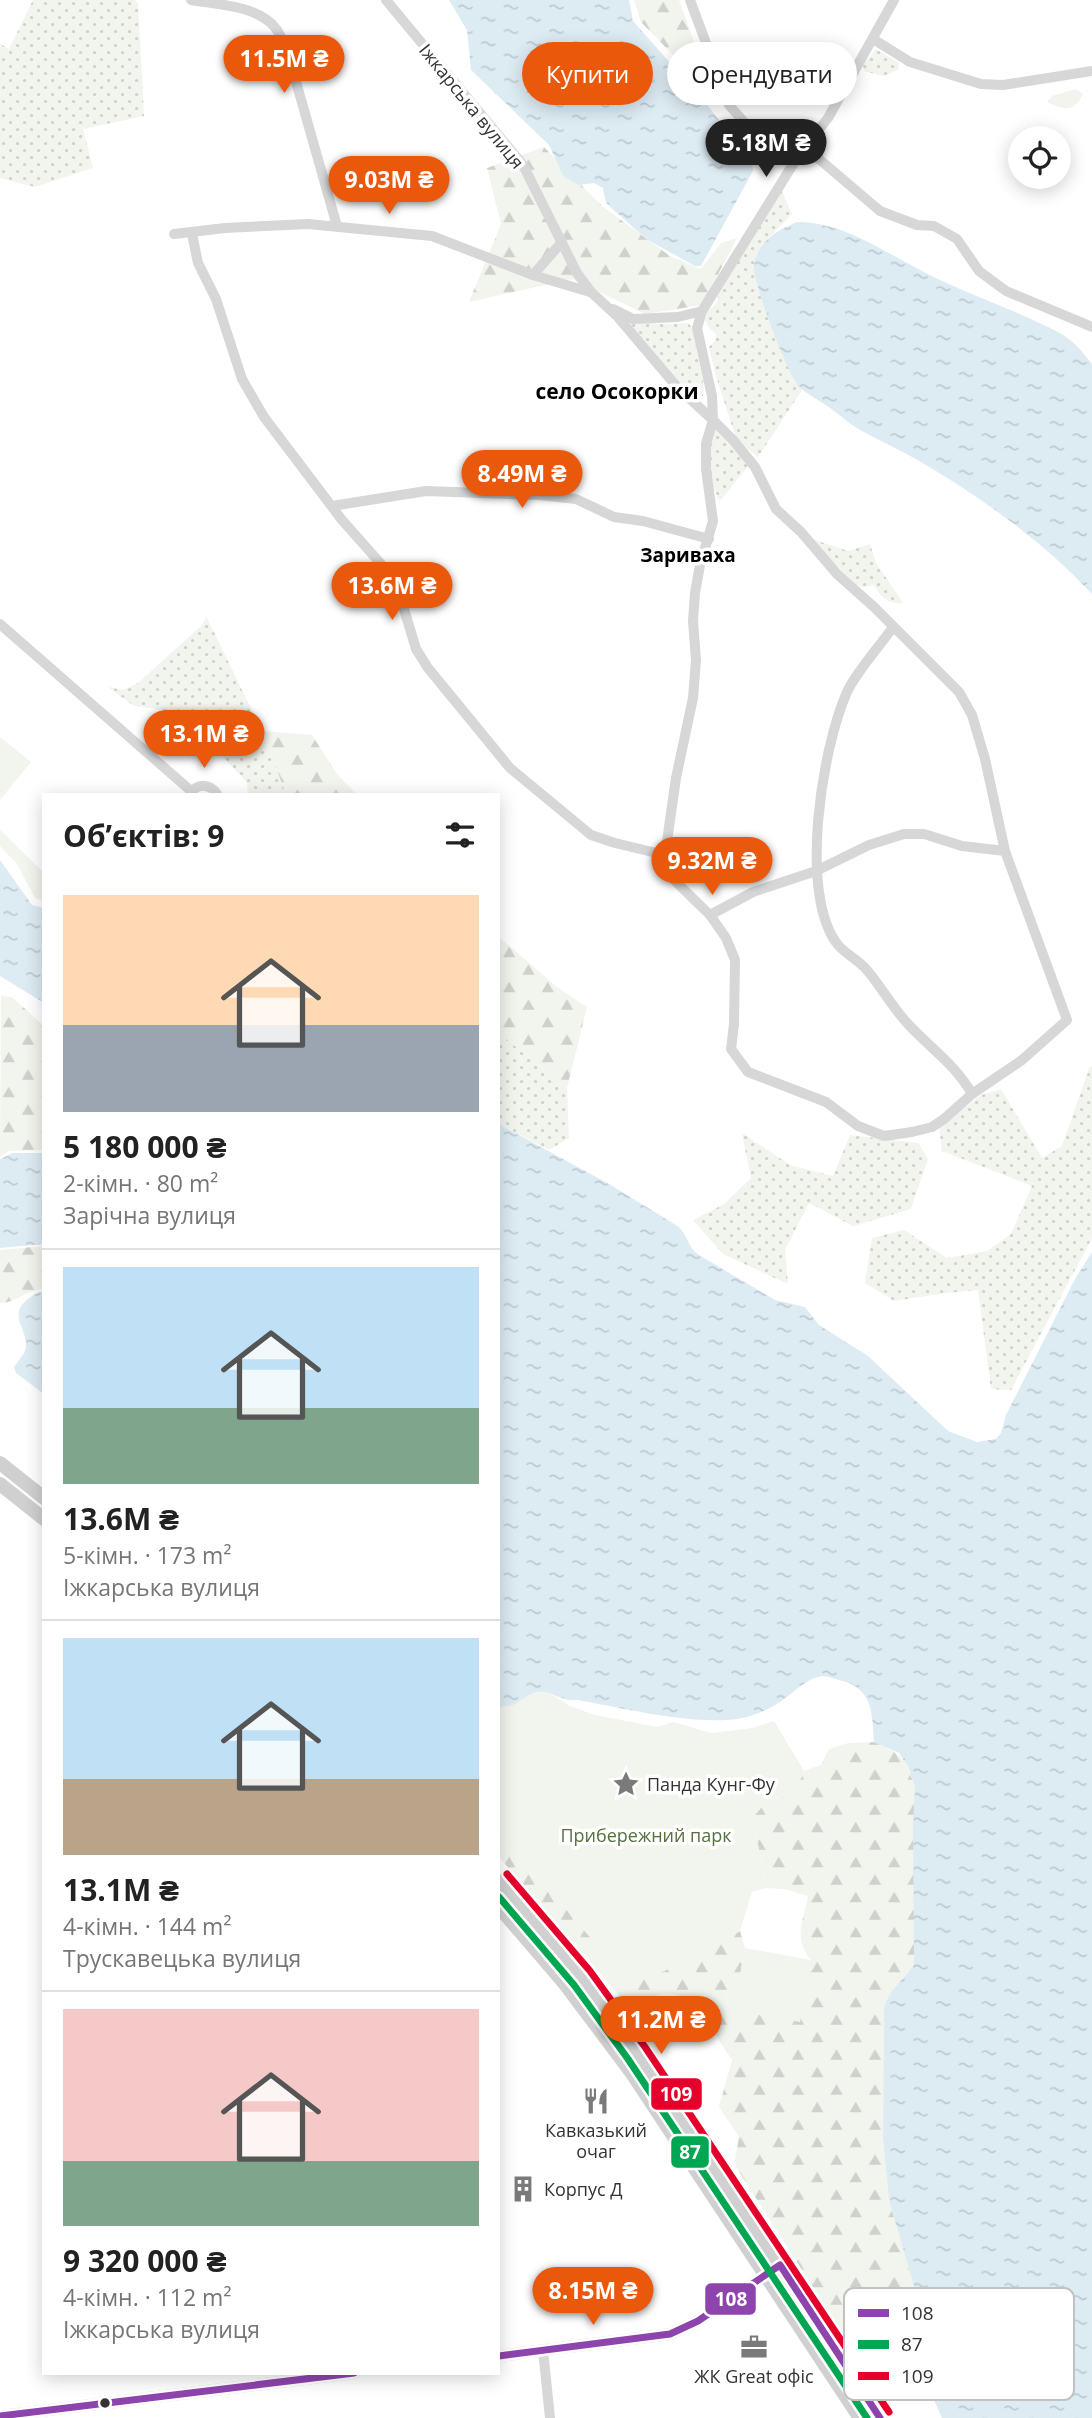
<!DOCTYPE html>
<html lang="uk">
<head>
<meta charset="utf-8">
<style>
	:root { --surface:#fff; --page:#f2f2f2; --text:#222; --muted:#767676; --line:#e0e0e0; --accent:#ea580c }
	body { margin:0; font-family:"Open Sans",sans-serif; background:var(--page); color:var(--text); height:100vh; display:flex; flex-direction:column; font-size:26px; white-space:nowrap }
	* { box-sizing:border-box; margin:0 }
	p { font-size:23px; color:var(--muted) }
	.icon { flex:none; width:38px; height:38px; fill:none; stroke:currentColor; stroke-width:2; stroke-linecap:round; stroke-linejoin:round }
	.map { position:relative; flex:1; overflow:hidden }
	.panel { position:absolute; left:42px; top:793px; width:458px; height:1582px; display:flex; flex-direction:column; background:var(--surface); border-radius:0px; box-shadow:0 4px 18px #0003 }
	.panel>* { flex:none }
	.banner { position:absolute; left:522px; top:42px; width:466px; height:63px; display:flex; gap:14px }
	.tools { position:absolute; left:1008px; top:126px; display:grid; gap:14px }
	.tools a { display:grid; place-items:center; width:63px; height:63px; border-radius:50%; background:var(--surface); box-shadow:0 4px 18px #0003; font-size:35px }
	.price { position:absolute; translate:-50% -60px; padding:0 16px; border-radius:24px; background:var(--accent); color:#fff; font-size:23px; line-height:46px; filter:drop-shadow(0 2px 4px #0008) }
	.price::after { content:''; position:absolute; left:50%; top:42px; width:21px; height:16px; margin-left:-10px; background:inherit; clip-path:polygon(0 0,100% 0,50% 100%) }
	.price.active { background:#222; color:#fff }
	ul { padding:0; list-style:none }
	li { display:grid; align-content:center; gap:14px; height:371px; padding:0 21px }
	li+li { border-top:2px solid var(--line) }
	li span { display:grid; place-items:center; height:217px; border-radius:0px; color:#555 }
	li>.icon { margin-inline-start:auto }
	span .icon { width:126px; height:126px; fill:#fffc; stroke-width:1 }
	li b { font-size:30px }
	h2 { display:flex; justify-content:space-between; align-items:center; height:84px; padding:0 21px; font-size:30px }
	.pill { padding:0 24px; border-radius:32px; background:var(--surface); box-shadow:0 4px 18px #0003; font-size:24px; line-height:63px }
	.pill.active { background:var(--accent); color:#fff }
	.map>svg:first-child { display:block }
</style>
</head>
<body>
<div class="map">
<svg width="1092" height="2418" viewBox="0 0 1092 2418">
	<defs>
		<pattern id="grass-dots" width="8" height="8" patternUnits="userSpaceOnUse" patternTransform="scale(1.75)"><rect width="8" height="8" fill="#f1f5ed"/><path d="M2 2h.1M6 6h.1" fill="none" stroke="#cfd2cc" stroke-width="1.8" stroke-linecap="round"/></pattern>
		<pattern id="forest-firs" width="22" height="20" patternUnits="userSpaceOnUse" patternTransform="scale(1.75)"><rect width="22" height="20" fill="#f1f5ed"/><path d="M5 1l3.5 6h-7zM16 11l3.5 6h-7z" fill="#cfd2cc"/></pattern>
		<pattern id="water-ripples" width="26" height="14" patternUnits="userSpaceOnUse" patternTransform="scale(1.75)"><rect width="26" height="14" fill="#ddebf3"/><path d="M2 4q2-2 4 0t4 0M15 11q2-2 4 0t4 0" fill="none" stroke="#becad1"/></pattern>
	</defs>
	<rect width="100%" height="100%" fill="#fff"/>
	<!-- grass -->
	<g fill="url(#grass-dots)">
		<polygon points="33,0 135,0 138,3 144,116 83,129 93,168 35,187 0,178 0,44 9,49"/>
		<polygon points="876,49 899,63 898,70 883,76 864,71 863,65"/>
		<polygon points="781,189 792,214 762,245 757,283 794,381 802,390 758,457 740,443 734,432 716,376 709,347 715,341 716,334 710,329 705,320 708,310 714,306 719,298 716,294"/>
		<path d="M628,321L663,324L688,323L695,330C692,353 707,373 703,396L697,399L686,390Z"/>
		<path d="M716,429L749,465L720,501C710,486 702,443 716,429Z"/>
		<path d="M815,540L848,551L870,544L876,563L903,603C888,605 880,596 874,585L863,587L857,585L825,555Z"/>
		<polygon points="206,616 262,731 286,794 248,794 247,783 205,737 186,727 163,710 134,706 108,687 123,690 138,683 203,624"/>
		<polygon points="499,1033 567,1088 569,1138 549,1150 499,1124"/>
		<polygon points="1090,1066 1092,1067 1092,1238 1011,1390 991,1389 978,1290 946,1293 894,1301 865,1283 872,1238 904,1230 947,1258 987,1251 1011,1234 1032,1186 942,1151 939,1127 981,1095 1001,1089 1042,1158 1062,1146"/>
		<polygon points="742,1133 790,1165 833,1176 850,1135 918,1143 928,1159 911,1209 853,1226 809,1203 785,1250 788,1284 723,1254 693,1220 724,1204 751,1178"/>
	</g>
	<!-- forest -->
	<g fill="url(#forest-firs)">
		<polygon points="634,0 679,0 714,97 641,22"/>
		<polygon points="544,147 602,206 670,256 701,269 721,243 737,238 702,305 645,314 572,279 469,302 501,224 487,168"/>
		<polygon points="262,731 312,735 337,774 356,794 286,794"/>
		<polygon points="499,937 557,987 587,1007 567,1088 499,1033"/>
		<polygon points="1,995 13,998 44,1026 44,1150 9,1151 0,1157"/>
		<path d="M44,1246V1289C25,1290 16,1303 0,1303V1250Z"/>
		<path d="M874,1742C904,1755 904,1757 915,1787L914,1964C903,1981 890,1988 884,2008L883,2139L889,2200L913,2283L930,2324L932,2334L925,2351L926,2368L882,2395L736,2167L735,2160L739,2137L719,2107L732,2060L692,1999C664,1990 655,1992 631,2009L499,1857V1838L545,1889L558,1900L596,1944L601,1956L610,1962L627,1984L664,1971L740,1931L745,1948L734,2009L811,1960C793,1938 803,1922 808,1896L784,1889L766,1888L753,1817L767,1801L794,1794L804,1771L821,1765L829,1749L848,1743Z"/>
	</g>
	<!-- park -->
	<g fill="#f1f5ed">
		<path d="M1076,89L1083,94C1074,113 1064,110 1047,102L1052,96Z"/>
		<polygon points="1,738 31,762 0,800 0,739"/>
		<polygon points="0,830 44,873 44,901 35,898 17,864 0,846"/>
		<path d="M542,1692L551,1694L570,1706L595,1715L657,1727L674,1722L711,1733L753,1728L774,1721L804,1771L794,1794L767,1801L753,1817L766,1888L752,1892L740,1931L664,1971L636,1983L627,1984L610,1962L601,1956L596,1944L558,1900L545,1889L499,1838V1707C517,1704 523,1694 542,1692Z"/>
		<polygon points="745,1948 811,1960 800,2022 733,2010"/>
	</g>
	<!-- water -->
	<g fill="url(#water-ripples)">
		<polygon points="449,0 629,0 633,21 709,107 752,164 753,171 701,266 695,266 646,239 606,203 603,188 594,183 579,185 564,177 549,145 471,70 467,30"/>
		<path d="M797,222C846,221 896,260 940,280C979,298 1019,312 1058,332C1073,340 1081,350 1092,364V594C1042,541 984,499 921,462C901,450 880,441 860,430C846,422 835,410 821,402C814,397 806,393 799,387C788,376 751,278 754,264C759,241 777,230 797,222Z"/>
		<polygon points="0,860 32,905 44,908 44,1003 0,976"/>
		<path d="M499,1124L609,1184L679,1227C688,1236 688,1248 699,1255L775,1300L805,1307L819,1325L868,1356L948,1431L977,1442L996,1439L1001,1433L1006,1415L1075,1279L1092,1252V2418H942L933,2398L925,2351V2344L931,2334L930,2324L913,2283L889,2200L883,2139L884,2008C890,1987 903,1982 914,1964L913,1826L915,1787L908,1767L899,1753L874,1742C872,1715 874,1690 843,1681C837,1680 829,1676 823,1676C807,1677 790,1696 777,1704C765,1711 750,1717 737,1719C690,1725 624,1708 577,1700C559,1701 555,1692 540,1692C528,1693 524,1699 515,1704C511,1706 503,1706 499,1707Z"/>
		<polygon points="13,1153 44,1153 44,1244 0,1248 0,1159"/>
		<path d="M44,1291V1394L16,1373L14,1367C18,1361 25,1354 26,1347C28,1329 7,1315 28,1299C34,1295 37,1292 44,1291Z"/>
	</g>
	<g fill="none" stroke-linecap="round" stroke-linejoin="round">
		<!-- minor -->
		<g stroke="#d7d7d7" stroke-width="10">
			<path d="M191,0C218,5 259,5 277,30C281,36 284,44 287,50L337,226"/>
			<polyline points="386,0 523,165 577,273 591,292 617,316 678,388 713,420 706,444 706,469 713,521 700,565 695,593 693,621 696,660 693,698 676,778 665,855"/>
			<polyline points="690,0 729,105 745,123 800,153 819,159 880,211 917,225 934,226 957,239 979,271 1006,291 1092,327"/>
			<polyline points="873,39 910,62 981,84 1003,85 1092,71"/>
			<polyline points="174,234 225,228 308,224 432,236 533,275 590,292"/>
			<polyline points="192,234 198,263 216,299 242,379 264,417 342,520 389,573 401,599 416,649 428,668 510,768 591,835 615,843 665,855 673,879 710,915"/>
			<polyline points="533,275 562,242"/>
			<polyline points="613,309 633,319 678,317 702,311 800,153 828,118 894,0"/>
			<polyline points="702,311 697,328 712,396 713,420 733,440 755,467 776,509 801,532 837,574 874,607 959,692 972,715 985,759 1005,851 1067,1020 1022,1060 972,1094 944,1119 932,1127 912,1132 884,1136 858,1126 826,1102 748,1072 731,1049 734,1024 735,960 726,938 710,915 753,892 816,871 869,845 904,834 924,834 962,846 1005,851"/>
			<polyline points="332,506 426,491 539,495 576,499 614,517 643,521 709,539"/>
			<polyline points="0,624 191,791"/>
			<path d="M893,627C880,646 856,672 847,692C822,748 798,895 838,945C846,954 858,960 866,969C881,986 892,1007 908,1024C930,1048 955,1064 972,1094"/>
			<path d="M190,794C197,783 209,783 217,794"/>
			<polyline points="543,2350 550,2418"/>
		</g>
		<!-- tertiary -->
		<g stroke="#d7d7d7" stroke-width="12">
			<polyline points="499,2356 670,2334 698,2321 780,2265"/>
			<polyline points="0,2416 354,2373"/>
		</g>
		<!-- secondary -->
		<g stroke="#d0d0d0" stroke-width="14">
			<polyline points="0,1463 44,1498"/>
			<polyline points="0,1484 44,1519"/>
			<polyline points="499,1881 582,1978 637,2053 880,2418"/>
			<polyline points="499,1907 565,1984 631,2072 860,2418"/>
		</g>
		<!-- bus-1 casing -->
		<g stroke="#fff" stroke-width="12">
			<g id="bus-1">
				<polyline points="499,2356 670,2334 698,2321 780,2265 880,2418"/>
				<polyline points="0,2416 354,2373"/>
			</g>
		</g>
		<!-- bus-2 casing -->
		<g stroke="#fff" stroke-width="12">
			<polyline id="bus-2" points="499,1897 574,1985 628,2059 867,2418"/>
		</g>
		<!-- bus-3 casing -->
		<g stroke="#fff" stroke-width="12">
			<polyline id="bus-3" points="507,1874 590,1971 645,2047 889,2412"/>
		</g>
		<!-- bus-1 -->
		<use href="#bus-1" stroke="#8e44ad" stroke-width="7"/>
		<!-- bus-2 -->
		<use href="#bus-2" stroke="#00a651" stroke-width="7"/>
		<!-- bus-3 -->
		<use href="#bus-3" stroke="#e4002b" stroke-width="7"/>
	</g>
	<!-- icons -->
	<defs>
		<g id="sight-bare" transform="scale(2.1)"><path d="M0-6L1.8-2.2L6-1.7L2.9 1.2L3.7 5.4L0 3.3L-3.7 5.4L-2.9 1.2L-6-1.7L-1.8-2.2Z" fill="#7a7a7a" stroke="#fff" stroke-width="2.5" paint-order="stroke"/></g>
		<g id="restaurant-bare" transform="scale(2.1)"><path d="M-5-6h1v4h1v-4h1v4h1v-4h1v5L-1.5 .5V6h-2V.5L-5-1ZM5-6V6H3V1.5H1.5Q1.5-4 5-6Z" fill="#7a7a7a" stroke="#fff" stroke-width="2.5" paint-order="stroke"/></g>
		<g id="building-bare" transform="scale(2.1)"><path d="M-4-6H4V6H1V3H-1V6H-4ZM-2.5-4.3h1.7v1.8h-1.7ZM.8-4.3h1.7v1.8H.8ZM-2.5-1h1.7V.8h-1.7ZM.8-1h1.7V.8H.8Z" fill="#7a7a7a" stroke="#fff" stroke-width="2.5" paint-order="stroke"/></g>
		<g id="office-bare" transform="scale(2.1)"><path d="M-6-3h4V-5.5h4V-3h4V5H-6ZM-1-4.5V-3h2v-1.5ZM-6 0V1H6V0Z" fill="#7a7a7a" stroke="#fff" stroke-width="2.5" paint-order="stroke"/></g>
	</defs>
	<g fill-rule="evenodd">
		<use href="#sight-bare" x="626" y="1784"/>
		<use href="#restaurant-bare" x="596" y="2101"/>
		<use href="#building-bare" x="523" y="2189"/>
		<use href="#office-bare" x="754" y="2347"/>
	</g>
	<!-- markers -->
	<circle fill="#333" stroke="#fff" stroke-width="2.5" cx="105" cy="2403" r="6"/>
	<g text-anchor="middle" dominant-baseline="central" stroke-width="7" stroke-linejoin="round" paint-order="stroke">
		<!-- street labels -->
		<g font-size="18" fill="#333" stroke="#fff">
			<text transform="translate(472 106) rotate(51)">Іжкарська вулиця</text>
		</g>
		<!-- poi labels -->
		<g font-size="18" fill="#333" stroke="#fff" text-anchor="start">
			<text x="647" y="1784">Панда Кунг-Фу</text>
			<text x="596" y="2130" text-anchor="middle">Кавказький<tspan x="596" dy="21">очаг</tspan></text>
			<text x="544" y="2189">Корпус Д</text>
			<text x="754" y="2376" text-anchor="middle">ЖК Great офіс</text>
		</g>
		<!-- park labels -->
		<g font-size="18" fill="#56703f" stroke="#fff">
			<text x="646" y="1835">Прибережний парк</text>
		</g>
		<!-- neighbourhood labels -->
		<g font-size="19" font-weight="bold" fill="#000" stroke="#fff">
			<text x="688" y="555">Зариваха</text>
		</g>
		<!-- quarter labels -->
		<g font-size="21" font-weight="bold" fill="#000" stroke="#fff">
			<text x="617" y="391">село Осокорки</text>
		</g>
	</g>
	<!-- legend -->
	<rect x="844" y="2288" width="230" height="112" rx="10" fill="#fff" stroke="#c2c2c2" stroke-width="2"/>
	<rect x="858" y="2309" width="31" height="8" fill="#8e44ad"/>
	<rect x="858" y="2340" width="31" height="9" fill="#00a651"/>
	<rect x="858" y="2372" width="31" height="8" fill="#e4002b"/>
	<g font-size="19" fill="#333">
		<text x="901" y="2320">108</text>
		<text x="901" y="2351">87</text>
		<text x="901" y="2383">109</text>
	</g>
	<g stroke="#fff" stroke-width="2.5">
		<rect x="650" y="2077" width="53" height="34" rx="7" fill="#e4002b"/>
		<rect x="670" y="2135" width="40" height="34" rx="7" fill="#00a651"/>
		<rect x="704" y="2282" width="53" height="34" rx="7" fill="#8e44ad"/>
	</g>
	<g font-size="19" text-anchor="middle" font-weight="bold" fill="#fff">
		<text x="676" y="2101">109</text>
		<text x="690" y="2159">87</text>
		<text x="731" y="2306">108</text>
	</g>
</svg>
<div class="tools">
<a><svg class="icon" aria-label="locate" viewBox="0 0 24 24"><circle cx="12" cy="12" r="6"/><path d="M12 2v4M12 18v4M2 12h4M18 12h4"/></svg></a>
</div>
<b class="price" style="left:284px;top:95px">11.5M ₴</b>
<b class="price active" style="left:766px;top:179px">5.18M ₴</b>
<b class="price" style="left:389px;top:216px">9.03M ₴</b>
<b class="price" style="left:522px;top:510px">8.49M ₴</b>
<b class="price" style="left:392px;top:622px">13.6M ₴</b>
<b class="price" style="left:204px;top:770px">13.1M ₴</b>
<b class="price" style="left:712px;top:897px">9.32M ₴</b>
<b class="price" style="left:661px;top:2056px">11.2M ₴</b>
<b class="price" style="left:593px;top:2327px">8.15M ₴</b>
<div class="banner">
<a class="pill active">Купити</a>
<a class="pill">Орендувати</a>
</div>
<section class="panel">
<h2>Об’єктів: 9<svg class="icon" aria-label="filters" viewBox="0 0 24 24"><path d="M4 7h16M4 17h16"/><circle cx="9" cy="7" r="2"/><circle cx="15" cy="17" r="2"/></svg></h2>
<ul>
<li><span style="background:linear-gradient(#ffd9b3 60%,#9aa5b1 0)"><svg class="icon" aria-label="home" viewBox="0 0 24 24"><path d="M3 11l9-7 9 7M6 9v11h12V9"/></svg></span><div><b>5 180 000 ₴</b><p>2-кімн. · 80 m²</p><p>Зарічна вулиця</p></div></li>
<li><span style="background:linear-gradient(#bfe0f5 65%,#7fa58c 0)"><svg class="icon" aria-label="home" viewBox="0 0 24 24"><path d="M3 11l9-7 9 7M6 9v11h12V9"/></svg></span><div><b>13.6M ₴</b><p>5-кімн. · 173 m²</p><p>Іжкарська вулиця</p></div></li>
<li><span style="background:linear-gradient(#bfe0f5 65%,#b9a48a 0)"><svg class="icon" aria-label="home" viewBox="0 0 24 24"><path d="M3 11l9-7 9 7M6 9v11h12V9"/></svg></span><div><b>13.1M ₴</b><p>4-кімн. · 144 m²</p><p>Трускавецька вулиця</p></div></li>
<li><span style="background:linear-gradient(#f6c9c9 70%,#7fa58c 0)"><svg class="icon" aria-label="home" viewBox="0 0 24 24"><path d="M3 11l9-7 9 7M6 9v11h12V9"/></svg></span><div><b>9 320 000 ₴</b><p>4-кімн. · 112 m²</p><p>Іжкарська вулиця</p></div></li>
</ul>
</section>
</div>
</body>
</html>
